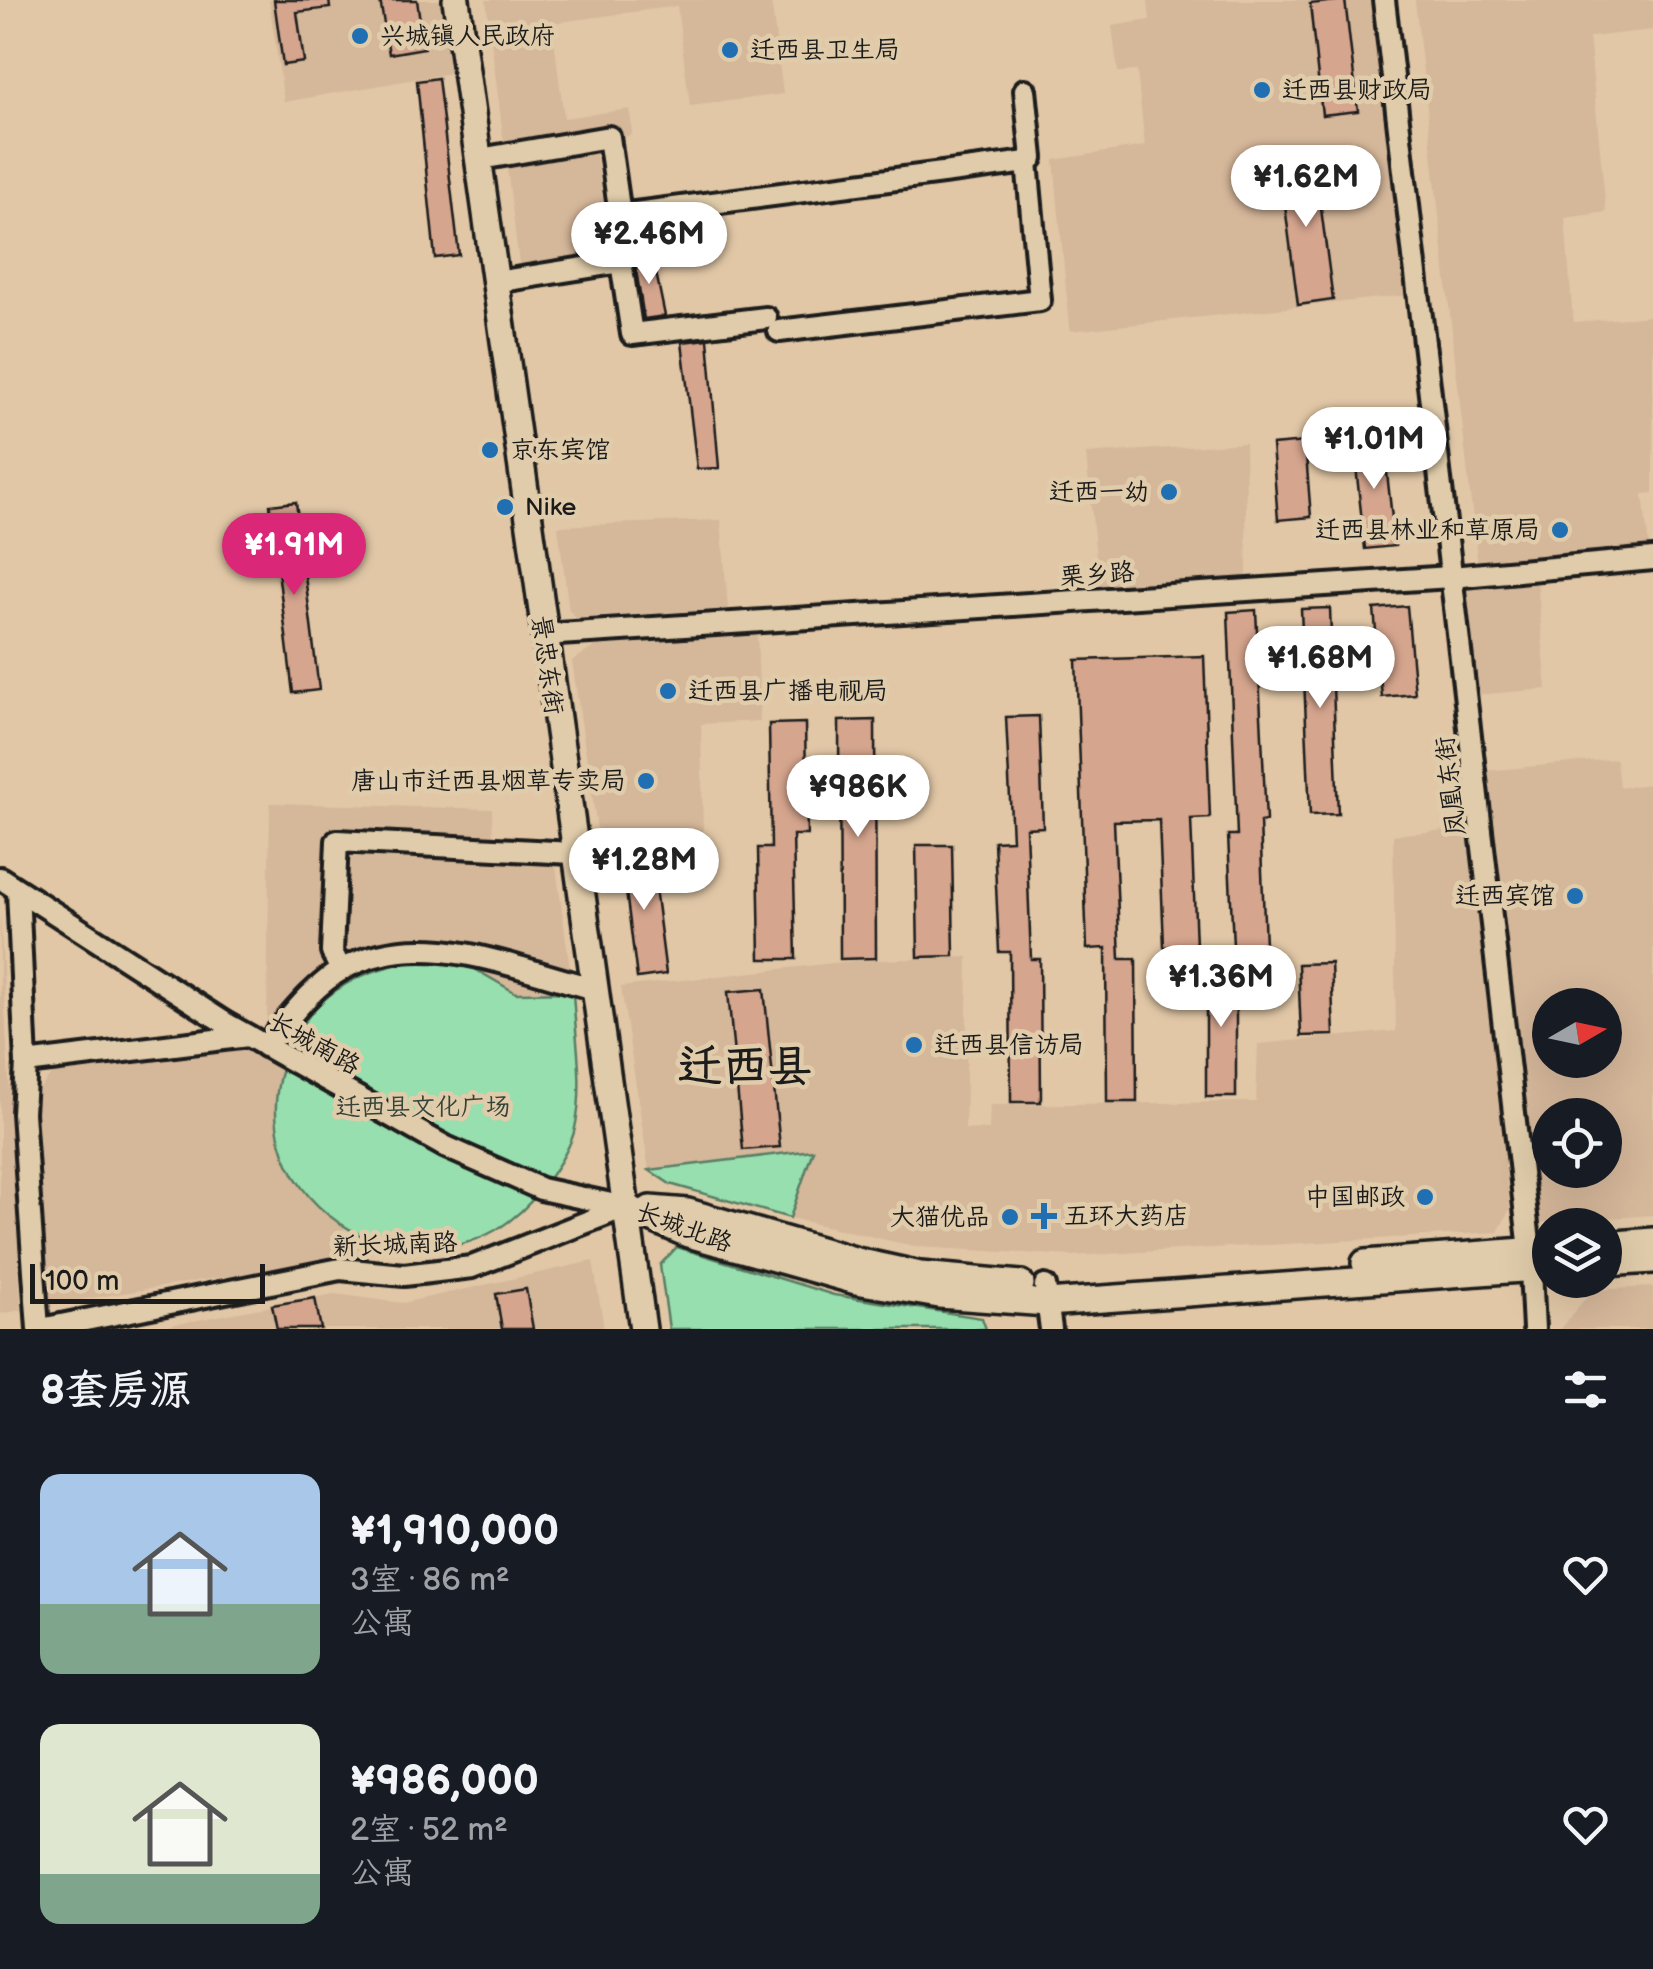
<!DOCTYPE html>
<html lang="zh">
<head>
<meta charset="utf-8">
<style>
	:root { --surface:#171b24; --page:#20242c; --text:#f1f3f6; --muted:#9ea1a6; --accent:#db2777 }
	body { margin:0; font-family:"Balsamiq Sans","LXGW WenKai TC",sans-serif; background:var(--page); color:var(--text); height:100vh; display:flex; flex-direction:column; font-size:38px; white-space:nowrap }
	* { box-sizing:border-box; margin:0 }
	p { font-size:32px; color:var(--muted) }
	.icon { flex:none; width:55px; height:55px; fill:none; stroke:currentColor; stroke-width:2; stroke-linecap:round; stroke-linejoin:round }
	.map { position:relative; height:1329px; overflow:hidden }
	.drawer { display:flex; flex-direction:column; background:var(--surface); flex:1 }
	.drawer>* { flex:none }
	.needle { width:65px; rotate:81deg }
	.tools { position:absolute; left:1532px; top:988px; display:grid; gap:20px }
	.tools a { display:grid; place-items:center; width:90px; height:90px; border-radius:50%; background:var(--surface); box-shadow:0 10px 40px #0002; font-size:50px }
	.scale { position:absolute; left:30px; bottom:25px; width:235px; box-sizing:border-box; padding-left:10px; border:5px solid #1c1c1c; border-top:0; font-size:28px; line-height:35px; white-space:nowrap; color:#1c1c1c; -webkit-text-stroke:8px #e0ccaa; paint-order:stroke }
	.price { position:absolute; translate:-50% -85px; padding:0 22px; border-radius:35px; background:#fff; color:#222; font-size:32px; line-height:65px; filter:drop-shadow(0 2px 5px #0008) }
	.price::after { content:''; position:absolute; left:50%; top:60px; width:30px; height:22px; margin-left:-15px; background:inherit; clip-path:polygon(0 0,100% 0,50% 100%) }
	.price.selected { background:var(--accent); color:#fff }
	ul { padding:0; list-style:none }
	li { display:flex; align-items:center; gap:30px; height:250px; padding:0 40px }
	li span { display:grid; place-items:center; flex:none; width:280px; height:200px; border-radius:20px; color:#555 }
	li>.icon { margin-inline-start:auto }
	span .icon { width:120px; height:120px; fill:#fffc; stroke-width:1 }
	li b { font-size:42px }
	h2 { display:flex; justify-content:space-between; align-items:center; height:120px; padding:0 40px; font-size:42px }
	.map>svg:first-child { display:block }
</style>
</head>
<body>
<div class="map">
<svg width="1653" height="1329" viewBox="0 0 1653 1329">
	<rect width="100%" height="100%" fill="#e1c7a6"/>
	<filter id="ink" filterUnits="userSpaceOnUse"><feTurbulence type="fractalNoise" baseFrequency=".01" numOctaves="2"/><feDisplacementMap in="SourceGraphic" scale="20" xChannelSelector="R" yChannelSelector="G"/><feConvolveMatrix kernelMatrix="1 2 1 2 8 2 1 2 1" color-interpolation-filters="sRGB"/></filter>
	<g filter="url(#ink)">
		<!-- built -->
		<g fill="#d5b79a" fill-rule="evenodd">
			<polygon points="269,0 441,0 450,73 284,102"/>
			<polygon points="486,0 771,0 783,94 690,106 677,6 552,23 564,118 630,109 632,134 595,149 612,257 520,271"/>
			<polygon points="1148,0 1375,0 1408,295 1070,331 1054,160 1145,146 1137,71 1118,72 1112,26 1150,20"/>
			<polygon points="1415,0 1653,0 1653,30 1589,37 1606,212 1565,218 1573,322 1653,316 1653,493 1643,494 1649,549 1478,565"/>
			<polygon points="1245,443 1247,578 1099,587 1086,454"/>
			<polygon points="721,520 728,609 576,618 569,610 558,526"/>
			<polygon points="1537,580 1547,689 1475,695 1463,586"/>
			<polygon points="757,632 760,721 701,724 703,836 599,841 572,661 602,642"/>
			<path d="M1616,759L1619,787L1653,784V1215L1533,1223L1484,771ZM1550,1005H1605V1060H1550ZM1550,1115H1605V1170H1550Z"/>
			<polygon points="270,803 492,809 493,843 553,845 573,992 516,993 473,968 302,1022 294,1040 267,1025"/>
			<polygon points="1468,828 1510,1209 1498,1232 1071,1256 918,1247 790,1218 813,1150 649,1170 621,987 852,961 968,957 965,1129 989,1130 990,1105 1256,1102 1258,1044 1396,1031 1393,835"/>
			<polygon points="0,914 21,1310 0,1314"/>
			<polygon points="244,1043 282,1065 345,1232 389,1250 49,1305 28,1128 40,1088 59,1066"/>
			<polygon points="593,1261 604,1329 151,1329 334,1294 403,1303"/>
			<polygon points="1653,1287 1653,1329 1560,1329 1592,1290"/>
		</g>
		<!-- green -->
		<g fill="#97dfae" stroke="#5a7e65" stroke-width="2.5">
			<path d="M425,959L473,968L516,993L573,992C575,1035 585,1085 575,1128C571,1148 555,1171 543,1187C436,1329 215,1204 292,1043C319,987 367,968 425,959Z"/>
			<polygon points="813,1150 790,1218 670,1184 649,1170"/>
			<polygon points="677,1247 834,1295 982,1318 986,1329 669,1329 660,1265"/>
		</g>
		<!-- building -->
		<g fill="#d5a58e" stroke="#1c1c1c" stroke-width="2.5">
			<polygon points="274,0 329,0 330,8 297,12 304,62 283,65"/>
			<polygon points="380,0 417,0 424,48 389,54"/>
			<polygon points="1345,0 1358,111 1322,115 1310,4"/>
			<polygon points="438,78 459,255 435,258 417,81"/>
			<polygon points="1314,155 1333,300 1298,305 1279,160"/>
			<polygon points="652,253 665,316 644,319 634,257"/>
			<polygon points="708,339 719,468 697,469 682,342"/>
			<polygon points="1383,436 1395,546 1365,549 1353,439"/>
			<polygon points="1305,442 1311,517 1278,520 1272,445"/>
			<polygon points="296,502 319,690 293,693 270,505"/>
			<polygon points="1407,606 1415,694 1382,697 1374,609"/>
			<polygon points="1330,608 1338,814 1310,815 1301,609"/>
			<polygon points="1256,610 1266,821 1260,822 1265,945 1233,946 1228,835 1237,835 1228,612"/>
			<polygon points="1204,656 1210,818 1191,819 1196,946 1164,947 1159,820 1114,821 1120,959 1136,959 1137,1102 1107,1102 1106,948 1087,949 1076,660"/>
			<polygon points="1039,716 1043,827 1026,828 1031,959 1040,959 1041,1102 1011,1102 1010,952 999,952 994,841 1012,840 1006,717"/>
			<polygon points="875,720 876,958 840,959 839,721"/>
			<polygon points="805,723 807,835 793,835 796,959 760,959 758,848 771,848 769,724"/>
			<polygon points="916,845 952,845 954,956 918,957"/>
			<polygon points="650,848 666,974 637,978 621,852"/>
			<polygon points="1331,963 1334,1035 1301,1036 1298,964"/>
			<rect x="1206" y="964" width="30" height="133"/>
			<polygon points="764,989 780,1147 743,1150 728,992"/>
			<polygon points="526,1289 533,1329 502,1329 496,1294"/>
			<polygon points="315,1298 321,1329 277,1329 272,1305"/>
		</g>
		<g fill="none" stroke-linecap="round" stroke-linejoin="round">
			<!-- minor casing -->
			<g stroke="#1c1c1c" stroke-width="28">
				<g id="minor">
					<polyline points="1384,0 1530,1250 1534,1329"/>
					<polyline points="1025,90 1032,158 1027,162"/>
					<polyline points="480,159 609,137 620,215 1027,162 1040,300 779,331"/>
					<polyline points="496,282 621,262 632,334 766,318"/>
					<polyline points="543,635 1451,577 1653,559"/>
					<polyline points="0,878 225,1023 446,1147 541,1189 625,1207"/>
					<polyline points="18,891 26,1063 23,1113 38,1329"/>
					<polyline points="341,970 332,952 337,841 573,853"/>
					<path d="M265,1046C288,1020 312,986 343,969C422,925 512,968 592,988"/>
					<polyline points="26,1063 248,1036"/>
					<polyline points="1045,1286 1051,1329"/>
					<polyline points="41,1329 340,1269 404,1275 472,1267 625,1207"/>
				</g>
			</g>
			<!-- major casing -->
			<g stroke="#1c1c1c" stroke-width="32">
				<g id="major">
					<polyline points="456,0 643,1329"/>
					<polyline points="625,1207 688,1234 856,1281 939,1295 1047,1303 1550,1267"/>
					<polyline points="650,1209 688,1212 861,1262 920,1275 1021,1284"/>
					<polyline points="1605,1245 1653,1241"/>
					<polyline points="1365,1263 1550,1249"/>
					<polyline points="1605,1263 1653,1260"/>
				</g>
			</g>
			<!-- minor -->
			<use href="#minor" stroke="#e0ccaa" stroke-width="20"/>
			<!-- major -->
			<use href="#major" stroke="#e0ccaa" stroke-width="25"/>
		</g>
	</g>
	<!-- markers -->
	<g fill="#1f6fb2" stroke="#e0ccaa" stroke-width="4">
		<circle cx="360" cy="36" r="10"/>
		<circle cx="730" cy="50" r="10"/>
		<circle cx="1262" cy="90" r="10"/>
		<circle cx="490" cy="450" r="10"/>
		<circle cx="1169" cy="492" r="10"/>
		<circle cx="505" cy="507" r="10"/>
		<circle cx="1560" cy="530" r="10"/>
		<circle cx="668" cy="691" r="10"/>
		<circle cx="646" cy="781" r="10"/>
		<circle cx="1575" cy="896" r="10"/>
		<circle cx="914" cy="1045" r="10"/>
		<circle cx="1425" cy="1197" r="10"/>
		<path d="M1039 1201h10v10h10v10h-10v10h-10v-10h-10v-10h10z"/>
		<circle cx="1010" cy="1217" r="10"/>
	</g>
	<g text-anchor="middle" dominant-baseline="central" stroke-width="9" stroke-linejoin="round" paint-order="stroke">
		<!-- poi labels -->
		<g font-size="25" fill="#1c1c1c" stroke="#e0ccaa" text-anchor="start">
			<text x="380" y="36">兴城镇人民政府</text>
			<text x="750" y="50">迁西县卫生局</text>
			<text x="1282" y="90">迁西县财政局</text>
			<text x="510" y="450">京东宾馆</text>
			<text x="1149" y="492" text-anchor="end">迁西一幼</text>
			<text x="525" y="507">Nike</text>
			<text x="1540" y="530" text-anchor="end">迁西县林业和草原局</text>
			<text x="688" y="691">迁西县广播电视局</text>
			<text x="626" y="781" text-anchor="end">唐山市迁西县烟草专卖局</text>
			<text x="1555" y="896" text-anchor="end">迁西宾馆</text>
			<text x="934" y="1045">迁西县信访局</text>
			<text x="1405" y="1197" text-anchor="end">中国邮政</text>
			<text x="1064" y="1216">五环大药店</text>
			<text x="990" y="1217" text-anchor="end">大猫优品</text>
		</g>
		<!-- street labels -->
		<g font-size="25" fill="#1c1c1c" stroke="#e0ccaa">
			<text transform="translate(1097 575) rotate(-4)">栗乡路</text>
			<text transform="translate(547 665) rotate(82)">景忠东街</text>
			<text transform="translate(1451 786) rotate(-97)">凤凰东街</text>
			<text transform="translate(314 1044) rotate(29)">长城南路</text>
			<text transform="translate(684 1228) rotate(20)">长城北路</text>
			<text transform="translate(395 1245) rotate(-2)">新长城南路</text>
		</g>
		<!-- park labels -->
		<g font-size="25" fill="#354339" stroke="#e0ccaa">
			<text x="423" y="1107">迁西县文化广场</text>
		</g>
		<!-- town labels -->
		<g font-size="45" font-weight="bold" fill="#1c1c1c" stroke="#e0ccaa">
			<text x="745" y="1067">迁西县</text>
		</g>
	</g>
</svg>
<div class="tools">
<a><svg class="needle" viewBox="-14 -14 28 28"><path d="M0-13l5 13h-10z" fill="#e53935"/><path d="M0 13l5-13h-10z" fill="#9ea1a6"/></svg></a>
<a><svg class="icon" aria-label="locate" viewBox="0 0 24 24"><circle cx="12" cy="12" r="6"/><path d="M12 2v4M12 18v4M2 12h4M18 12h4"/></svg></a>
<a><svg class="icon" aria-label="layers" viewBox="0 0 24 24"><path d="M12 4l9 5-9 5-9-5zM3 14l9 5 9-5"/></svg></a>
</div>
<div class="scale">100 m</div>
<b class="price" style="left:1306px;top:230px">¥1.62M</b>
<b class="price" style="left:649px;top:287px">¥2.46M</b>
<b class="price" style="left:1374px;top:492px">¥1.01M</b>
<b class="price selected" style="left:294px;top:598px">¥1.91M</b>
<b class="price" style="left:1320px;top:711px">¥1.68M</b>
<b class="price" style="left:858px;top:840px">¥986K</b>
<b class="price" style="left:644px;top:913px">¥1.28M</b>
<b class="price" style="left:1221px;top:1030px">¥1.36M</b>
</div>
<section class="drawer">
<h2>8套房源<svg class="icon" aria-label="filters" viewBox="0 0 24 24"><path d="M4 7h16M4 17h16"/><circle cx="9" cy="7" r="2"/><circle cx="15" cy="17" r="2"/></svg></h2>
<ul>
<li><span style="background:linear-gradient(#a9c7e8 65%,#7fa58c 0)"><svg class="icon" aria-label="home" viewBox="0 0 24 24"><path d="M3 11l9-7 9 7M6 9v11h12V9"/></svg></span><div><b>¥1,910,000</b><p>3室 · 86 m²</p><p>公寓</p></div><svg class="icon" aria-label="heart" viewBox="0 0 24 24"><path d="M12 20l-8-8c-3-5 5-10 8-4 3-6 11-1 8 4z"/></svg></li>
<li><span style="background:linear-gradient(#dfe7d0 75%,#7fa58c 0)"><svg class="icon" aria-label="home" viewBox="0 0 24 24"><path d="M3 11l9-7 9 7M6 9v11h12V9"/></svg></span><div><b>¥986,000</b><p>2室 · 52 m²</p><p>公寓</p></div><svg class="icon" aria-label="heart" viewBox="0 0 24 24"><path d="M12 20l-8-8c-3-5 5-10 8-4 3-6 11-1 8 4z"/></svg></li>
</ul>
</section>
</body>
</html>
